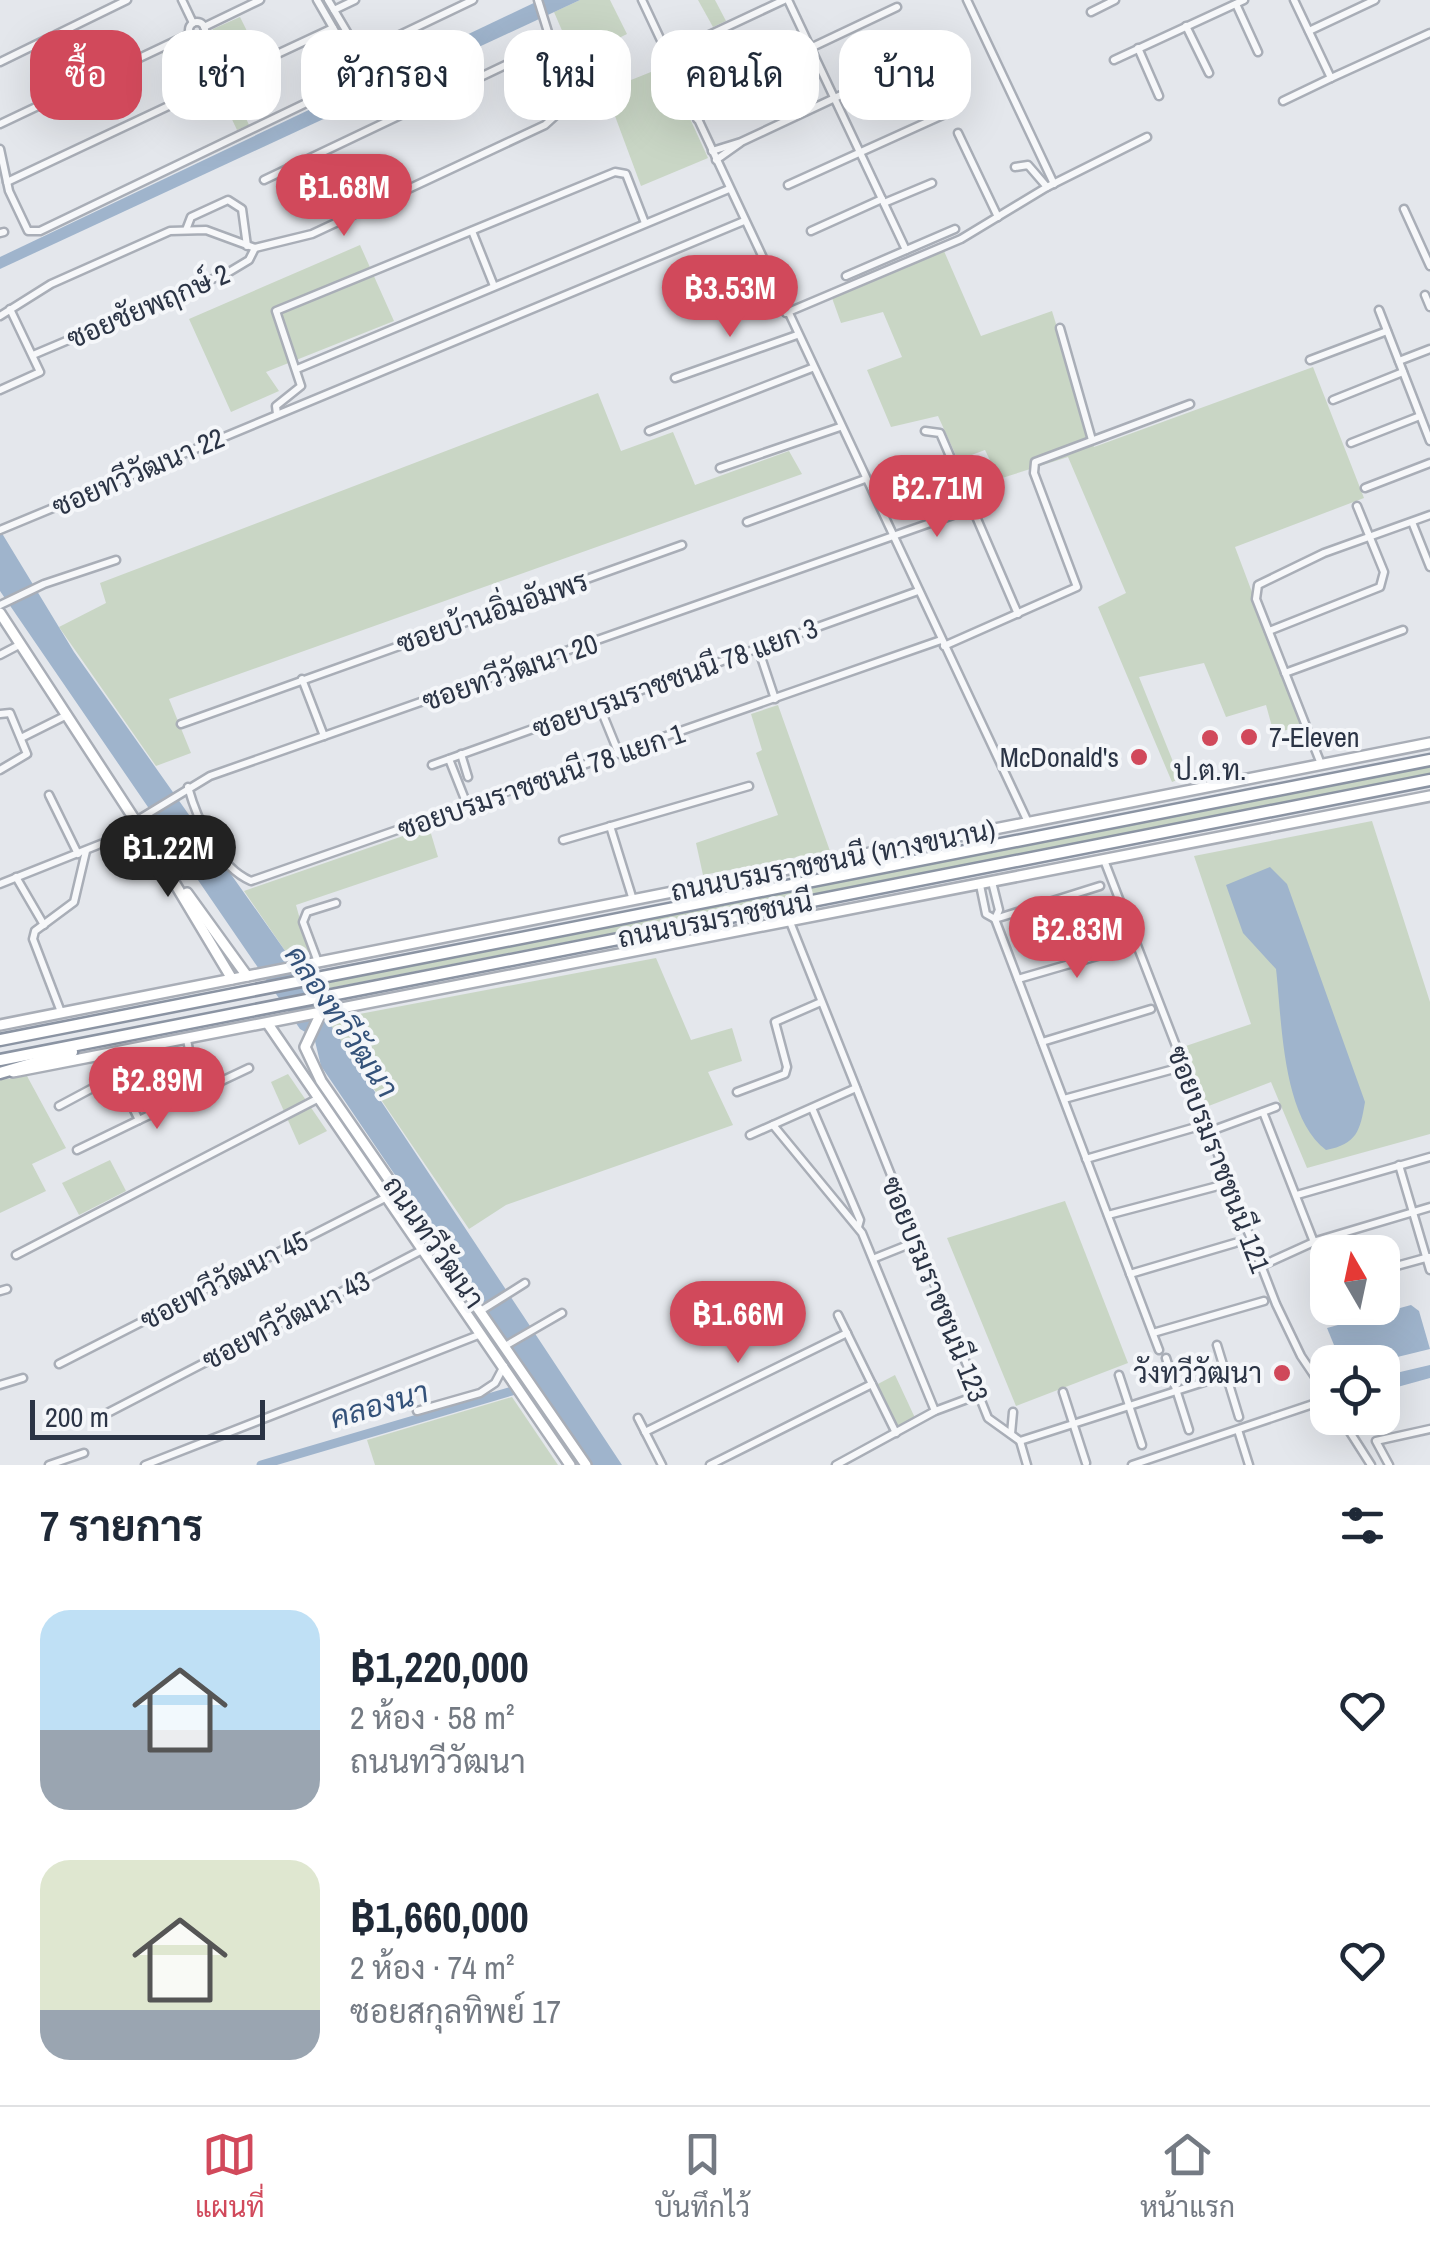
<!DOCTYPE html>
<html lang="th">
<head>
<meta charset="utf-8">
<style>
	:root { --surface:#fff; --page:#f6f6f7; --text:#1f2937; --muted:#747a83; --line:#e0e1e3; --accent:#d1495b }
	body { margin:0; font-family:"Archivo Narrow",Sarabun,sans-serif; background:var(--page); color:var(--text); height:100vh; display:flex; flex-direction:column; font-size:38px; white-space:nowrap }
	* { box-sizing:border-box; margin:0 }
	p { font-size:32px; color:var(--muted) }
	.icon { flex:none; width:55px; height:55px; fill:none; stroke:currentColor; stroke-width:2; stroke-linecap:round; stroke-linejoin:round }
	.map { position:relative; height:1465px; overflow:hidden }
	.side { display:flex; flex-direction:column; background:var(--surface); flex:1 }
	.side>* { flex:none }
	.hud { position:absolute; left:30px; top:30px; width:1370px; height:90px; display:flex; gap:20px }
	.needle { width:65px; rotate:351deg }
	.tools { position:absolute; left:1310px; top:1235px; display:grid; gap:20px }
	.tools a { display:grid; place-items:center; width:90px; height:90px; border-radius:20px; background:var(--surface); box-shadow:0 10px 40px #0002; font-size:50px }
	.scale { position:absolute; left:30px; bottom:25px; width:235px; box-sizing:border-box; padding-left:10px; border:5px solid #2b3445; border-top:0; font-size:28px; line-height:35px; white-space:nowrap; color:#2b3445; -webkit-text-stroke:8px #f4f6f9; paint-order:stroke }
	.price { position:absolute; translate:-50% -85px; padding:0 22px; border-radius:35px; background:var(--accent); color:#fff; font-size:32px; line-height:65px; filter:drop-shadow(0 2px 5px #0008) }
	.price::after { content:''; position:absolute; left:50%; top:60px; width:30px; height:22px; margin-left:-15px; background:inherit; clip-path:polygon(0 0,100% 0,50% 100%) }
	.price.active { background:#222; color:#fff }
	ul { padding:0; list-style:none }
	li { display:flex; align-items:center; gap:30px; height:250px; padding:0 40px }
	li span { display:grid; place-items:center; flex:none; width:280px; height:200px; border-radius:30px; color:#555 }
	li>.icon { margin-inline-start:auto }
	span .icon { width:120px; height:120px; fill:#fffc; stroke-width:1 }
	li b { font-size:42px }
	h2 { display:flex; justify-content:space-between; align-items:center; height:120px; padding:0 40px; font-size:42px }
	.chip { padding:0 35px; border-radius:30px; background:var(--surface); box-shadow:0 10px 40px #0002; font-size:35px; line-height:90px }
	.chip.active { background:var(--accent); color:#fff }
	.menu { display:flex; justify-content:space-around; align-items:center; height:140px; border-top:2px solid var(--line); background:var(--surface); font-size:28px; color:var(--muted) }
	.menu a { display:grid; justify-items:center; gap:5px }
	.menu .active { color:var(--accent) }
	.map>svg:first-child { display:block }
</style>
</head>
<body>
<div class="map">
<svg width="1430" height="1465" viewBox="0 0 1430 1465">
	<rect width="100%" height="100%" fill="#e4e7ec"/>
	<!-- green -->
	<g fill="#c9d6c5">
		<polygon points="580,0 610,0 627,34 607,44 626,82 666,66 708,158 641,186 612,108 586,86 554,12"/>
		<polygon points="698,0 715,0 726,21 713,27"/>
		<polygon points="240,17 260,57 225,73 249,125 237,130 212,77 180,93 162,53 188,40 205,42 213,29"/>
		<polygon points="360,245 394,321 266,372 279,391 231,412 189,319"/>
		<polygon points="944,251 981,336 1052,311 1094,447 1313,367 1364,498 1235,547 1302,725 1274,734 1266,705 1226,717 1204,663 1139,677 1180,779 1172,782 1098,607 1126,593 1068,457 999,479 985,450 958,460 938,416 891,427 867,370 902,357 883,312 841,323 832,298"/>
		<polygon points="598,393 621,451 673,432 695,485 789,451 802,474 169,699 191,753 156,766 59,627 106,603 100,583"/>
		<polygon points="778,705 830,851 703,875 696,843 778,815 756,753 762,750 751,714"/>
		<polygon points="1430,764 1430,774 319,990 314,984"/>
		<polygon points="1372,821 1430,1002 1430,1134 1307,1168 1271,1082 1193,1112 1168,1052 1251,1024 1194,856"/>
		<polygon points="429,827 438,857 296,905 309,952 288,955 244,891"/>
		<polygon points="656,958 691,1040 732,1028 742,1061 708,1072 733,1125 506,1205 469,1229 331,1026 333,1019"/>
		<polygon points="288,1074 327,1131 299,1145 271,1082"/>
		<polygon points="27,1076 66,1148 32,1164 46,1191 0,1213 0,1080"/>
		<polygon points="110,1160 126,1191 79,1215 62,1183"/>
		<polygon points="1065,1201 1128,1363 1016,1406 947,1238"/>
		<polygon points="895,1375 916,1420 898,1429 876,1385"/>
		<polygon points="512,1397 558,1465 375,1465 367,1440"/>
	</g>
	<!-- water -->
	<g fill="#9fb4cc">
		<polygon points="540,0 580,0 0,269 0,257"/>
		<path d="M0,530L74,652L288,955C305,974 335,999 332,1027L622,1465H592L321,1066L314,1037L300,1029L0,591Z"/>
		<path d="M1270,867L1287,884L1365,1102C1360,1131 1357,1144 1326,1150C1282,1117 1282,1021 1276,969L1243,933L1226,885Z"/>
		<polygon points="1411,1305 1419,1311 1430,1349 1377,1362 1341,1362 1327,1328"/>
		<polygon points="1430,1365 1430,1378 1383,1391 1383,1376"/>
	</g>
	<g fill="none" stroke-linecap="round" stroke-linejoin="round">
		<!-- canal -->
		<polyline stroke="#9fb4cc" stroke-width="9" points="261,1465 512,1391"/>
		<!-- minor casing -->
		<g stroke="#a9aeb7" stroke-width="11">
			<g id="minor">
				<polyline points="182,0 193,23"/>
				<polyline points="328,0 360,54 473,0"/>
				<polyline points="642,0 1028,822"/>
				<polyline points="788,0 906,250"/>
				<polyline points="967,0 1054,184"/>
				<polyline points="1294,0 1331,78 1430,33"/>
				<polyline points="1236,4 1258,52"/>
				<polyline points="334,10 355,0"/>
				<polyline points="1091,12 1115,0"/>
				<circle cx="197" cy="30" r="8"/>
				<polyline points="1186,26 1209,73"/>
				<polyline points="204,27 260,0"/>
				<polyline points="1309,31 1375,0"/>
				<polyline points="705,37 784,0"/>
				<polyline points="690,39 720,103 697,119"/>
				<polyline points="1138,48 1159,96"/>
				<polyline points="1114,60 1244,0"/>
				<polyline points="0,62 127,0"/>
				<polyline points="230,76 333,28"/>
				<polyline points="728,87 897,7"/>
				<polyline points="1283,101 1331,78"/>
				<polyline points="0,124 190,34"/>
				<polyline points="958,133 998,217"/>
				<polyline points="0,149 9,191 28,231 40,231 354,80 355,66 317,0"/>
				<polyline points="712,151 741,142 920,58"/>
				<polyline points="320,154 349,216"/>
				<polyline points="716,160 740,143"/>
				<polyline points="1015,167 1028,165 1047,187"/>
				<polyline points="264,180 554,42"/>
				<polyline points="7,182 213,85"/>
				<polyline points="788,185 945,114"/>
				<polyline points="884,203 932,183"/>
				<polyline points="1404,209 1430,266"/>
				<polyline points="186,230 191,217 228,200 242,209 247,246"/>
				<polyline points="472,231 494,286"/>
				<polyline points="811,231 882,199"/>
				<polyline points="0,233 4,232"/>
				<polyline points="846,276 955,229"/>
				<polyline points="1425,295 1430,307"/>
				<polyline points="1379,310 1430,441"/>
				<polyline points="786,313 961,239 1047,187 1147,137"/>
				<polyline points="0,316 51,284 170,231 206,230 255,248 312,234 545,125 566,106 568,96 538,0"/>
				<polyline points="1060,328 1092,440"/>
				<polyline points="33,355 229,272 249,260 255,248"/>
				<polyline points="1310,360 1387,331"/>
				<polyline points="1399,361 1430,349"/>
				<polyline points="297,369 729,189"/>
				<polyline points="675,378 797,335"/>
				<polyline points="0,390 40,372 10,309"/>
				<polyline points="1333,400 1403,372"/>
				<polyline points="277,414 276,406 301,386 276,311 615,172 626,174 645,223"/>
				<polyline points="649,431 812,368"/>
				<polyline points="925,431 940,433 1018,614"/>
				<polyline points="1351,443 1420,416"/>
				<polyline points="720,468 840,427"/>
				<polyline points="1365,488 1430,463"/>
				<polyline points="747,522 865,479"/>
				<polyline points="1412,522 1430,567"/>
				<polyline points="0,530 744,221"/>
				<polyline points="0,605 44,584 116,560"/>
				<polyline points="1269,631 1380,587 1384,572 1357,506"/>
				<polyline points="944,646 1077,587 1034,473 1035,462 1190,404"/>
				<polyline points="758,648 775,699"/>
				<polyline points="0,655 19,645"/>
				<polyline points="1285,673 1403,630"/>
				<polyline points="302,679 324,736"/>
				<polyline points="599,705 619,754"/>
				<polyline points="0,714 10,713 27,754 0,770"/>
				<polyline points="181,724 682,545"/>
				<polyline points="23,737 65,716"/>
				<polyline points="461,754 468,777"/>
				<polyline points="449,759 468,807"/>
				<polyline points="1321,764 1256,599 1258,585 1324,553 1430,515"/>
				<polyline points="432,765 918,591"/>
				<path d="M188,787C197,819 218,867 251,881L941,640"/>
				<polyline points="49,795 78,854"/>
				<polyline points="136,821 210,776 970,509"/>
				<polyline points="610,826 633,900"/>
				<polyline points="563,840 749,786"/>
				<polyline points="1104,860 1276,1304 1301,1356 1328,1396"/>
				<polyline points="16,877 44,925"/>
				<polyline points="0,884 141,828"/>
				<polyline points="980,885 986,914 995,919 999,910 992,882"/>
				<polyline points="1100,886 995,919 1159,1350"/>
				<polyline points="790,922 988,1418 1020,1441 1226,1375"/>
				<polyline points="318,962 303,922 307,912 336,903"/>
				<polyline points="1018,979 1125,948"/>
				<polyline points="61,1012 33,939 35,931 74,902 86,851"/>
				<polyline points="187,1040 198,1093"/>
				<polyline points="1042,1042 1151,1009"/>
				<polyline points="107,1056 139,1120 249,1068"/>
				<polyline points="737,1092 785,1074 787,1067 775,1022 821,1002"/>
				<polyline points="1064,1099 1174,1069"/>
				<polyline points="59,1106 117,1075"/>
				<polyline points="812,1108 860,1220 858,1227"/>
				<polyline points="1263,1112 1328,1278"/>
				<polyline points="773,1125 862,1233 935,1411"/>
				<polyline points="1208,1132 1276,1107"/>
				<polyline points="750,1135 856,1088"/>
				<polyline points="77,1150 139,1120"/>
				<polyline points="1086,1159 1196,1127"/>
				<polyline points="1399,1165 1430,1270"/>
				<polyline points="1297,1195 1430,1157"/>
				<polyline points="1108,1215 1218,1186"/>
				<polyline points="16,1255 319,1098"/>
				<polyline points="875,1258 915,1242"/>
				<polyline points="1261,1266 1316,1241 1430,1207"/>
				<polyline points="1382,1270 1429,1257"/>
				<polyline points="1130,1274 1235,1243"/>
				<polyline points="0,1291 7,1289"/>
				<polyline points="482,1310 525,1283"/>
				<polyline points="838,1315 896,1433"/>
				<polyline points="1153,1333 1264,1301"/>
				<polyline points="1217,1345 1239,1417"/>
				<polyline points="505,1346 562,1313"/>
				<polyline points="1166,1358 1189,1430"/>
				<polyline points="59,1364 387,1197"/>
				<polyline points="1119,1375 1142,1445"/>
				<polyline points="0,1385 23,1378"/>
				<polyline points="1063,1392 1086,1463"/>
				<polyline points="417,1411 480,1393 495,1383 504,1366"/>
				<polyline points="638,1418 662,1465"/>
				<polyline points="1341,1418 1371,1465"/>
				<polyline points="94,1420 424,1249"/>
				<polyline points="1238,1430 1249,1465"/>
				<polyline points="645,1432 847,1333"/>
				<polyline points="1011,1434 1013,1412"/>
				<polyline points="1020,1441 1027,1465"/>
				<polyline points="49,1465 84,1453"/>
				<polyline points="145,1465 481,1334"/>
				<polyline points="710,1465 872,1384"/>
				<polyline points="836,1465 935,1411 978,1395"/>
				<polyline points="1132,1465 1328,1399"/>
				<polyline points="1389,1465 1376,1441 1430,1429"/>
			</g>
		</g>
		<!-- secondary casing -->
		<g stroke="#a9aeb7" stroke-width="14">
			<g id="secondary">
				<polyline points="0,613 159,857 232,979"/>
				<polyline points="949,838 1430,743"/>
				<polyline points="187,893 247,976"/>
				<polyline points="320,1015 305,1047 321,1081 586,1465"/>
				<polyline points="268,1024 570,1465"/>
				<polyline points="0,1025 905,846"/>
				<polyline points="13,1072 1430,796"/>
			</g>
		</g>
		<!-- trunk casing -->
		<g stroke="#8b94a3" stroke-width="15">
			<g id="trunk">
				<polyline points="831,872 956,836"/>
				<polyline points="0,1040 1430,760"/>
				<polyline points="0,1060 1430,780"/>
				<polyline points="0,1073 72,1052"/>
			</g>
		</g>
		<!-- minor -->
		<use href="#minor" stroke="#f7f8fa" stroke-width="6"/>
		<!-- secondary -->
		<use href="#secondary" stroke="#fff" stroke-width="9"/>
		<!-- trunk -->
		<use href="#trunk" stroke="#fff" stroke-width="10"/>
	</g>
	<!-- markers -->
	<g fill="#d1495b" stroke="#f4f6f9" stroke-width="4">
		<circle cx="1249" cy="737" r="10"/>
		<circle cx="1210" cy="738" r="10"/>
		<circle cx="1139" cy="757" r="10"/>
		<circle cx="1282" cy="1373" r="10"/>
	</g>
	<g text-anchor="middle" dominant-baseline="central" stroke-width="8" stroke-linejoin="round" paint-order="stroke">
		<!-- street labels -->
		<g font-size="28" fill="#2b3445" stroke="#f4f6f9">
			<text transform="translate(148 306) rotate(-23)">ซอยชัยพฤกษ์ 2</text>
			<text transform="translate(138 472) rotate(-23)">ซอยทวีวัฒนา 22</text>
			<text transform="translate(492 612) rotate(-19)">ซอยบ้านอิ่มอัมพร</text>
			<text transform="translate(510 672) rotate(-19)">ซอยทวีวัฒนา 20</text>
			<text transform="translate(675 678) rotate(-20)">ซอยบรมราชชนนี 78 แยก 3</text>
			<text transform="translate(541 781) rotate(-19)">ซอยบรมราชชนนี 78 แยก 1</text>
			<text transform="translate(833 860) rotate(-11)">ถนนบรมราชชนนี (ทางขนาน)</text>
			<text transform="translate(715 919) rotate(-11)">ถนนบรมราชชนนี</text>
			<text transform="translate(1219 1159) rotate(69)">ซอยบรมราชชนนี 121</text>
			<text transform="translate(434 1242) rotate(55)">ถนนทวีวัฒนา</text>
			<text transform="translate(224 1280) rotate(-27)">ซอยทวีวัฒนา 45</text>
			<text transform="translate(935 1289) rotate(68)">ซอยบรมราชชนนี 123</text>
			<text transform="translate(286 1320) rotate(-27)">ซอยทวีวัฒนา 43</text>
		</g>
		<!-- poi labels -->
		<g font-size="28" fill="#2b3445" stroke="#f4f6f9" text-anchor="end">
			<text x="1269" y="737" text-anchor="start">7-Eleven</text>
			<text x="1119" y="757">McDonald's</text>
			<text x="1210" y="770" text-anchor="middle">ป.ต.ท.</text>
			<text x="1262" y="1373">วังทวีวัฒนา</text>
		</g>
		<!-- water labels -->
		<g font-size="30" font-style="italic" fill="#34527a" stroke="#f4f6f9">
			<text transform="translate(342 1021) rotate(56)">คลองทวีวัฒนา</text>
			<text transform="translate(379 1404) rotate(-16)">คลองนา</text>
		</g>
	</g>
</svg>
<div class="tools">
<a><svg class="needle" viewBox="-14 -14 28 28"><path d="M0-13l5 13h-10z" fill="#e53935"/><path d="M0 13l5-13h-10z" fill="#747a83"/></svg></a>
<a><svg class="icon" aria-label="locate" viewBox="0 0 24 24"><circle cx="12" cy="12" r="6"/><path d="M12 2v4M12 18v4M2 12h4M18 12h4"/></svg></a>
</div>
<div class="scale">200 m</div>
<b class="price" style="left:344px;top:239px">฿1.68M</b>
<b class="price" style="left:730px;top:340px">฿3.53M</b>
<b class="price" style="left:937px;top:540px">฿2.71M</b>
<b class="price active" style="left:168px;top:900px">฿1.22M</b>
<b class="price" style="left:1077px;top:981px">฿2.83M</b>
<b class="price" style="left:157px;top:1132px">฿2.89M</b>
<b class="price" style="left:738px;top:1366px">฿1.66M</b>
<div class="hud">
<a class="chip active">ซื้อ</a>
<a class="chip">เช่า</a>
<a class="chip">ตัวกรอง</a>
<a class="chip">ใหม่</a>
<a class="chip">คอนโด</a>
<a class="chip">บ้าน</a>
</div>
</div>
<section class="side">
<h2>7 รายการ<svg class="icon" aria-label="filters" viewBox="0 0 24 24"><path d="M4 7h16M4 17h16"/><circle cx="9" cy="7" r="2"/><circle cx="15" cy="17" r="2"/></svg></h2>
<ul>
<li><span style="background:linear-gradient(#bfe0f5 60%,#9aa5b1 0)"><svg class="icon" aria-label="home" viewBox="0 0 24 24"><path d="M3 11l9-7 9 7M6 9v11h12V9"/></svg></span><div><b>฿1,220,000</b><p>2 ห้อง · 58 m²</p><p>ถนนทวีวัฒนา</p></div><svg class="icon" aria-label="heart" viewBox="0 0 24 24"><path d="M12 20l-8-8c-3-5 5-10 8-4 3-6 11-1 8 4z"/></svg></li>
<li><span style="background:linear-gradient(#dfe7d0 75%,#9aa5b1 0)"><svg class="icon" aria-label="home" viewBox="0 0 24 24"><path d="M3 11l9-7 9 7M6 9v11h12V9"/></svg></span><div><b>฿1,660,000</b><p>2 ห้อง · 74 m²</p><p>ซอยสกุลทิพย์ 17</p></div><svg class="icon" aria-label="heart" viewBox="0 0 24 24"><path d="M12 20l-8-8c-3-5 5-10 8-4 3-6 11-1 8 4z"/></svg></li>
</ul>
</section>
<nav class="menu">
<a class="active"><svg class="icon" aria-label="map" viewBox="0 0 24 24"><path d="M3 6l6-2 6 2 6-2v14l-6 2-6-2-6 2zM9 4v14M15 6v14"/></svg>แผนที่</a>
<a><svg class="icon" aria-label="saved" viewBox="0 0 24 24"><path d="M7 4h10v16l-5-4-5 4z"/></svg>บันทึกไว้</a>
<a><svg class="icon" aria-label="home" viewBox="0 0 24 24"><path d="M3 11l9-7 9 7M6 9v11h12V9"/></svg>หน้าแรก</a>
</nav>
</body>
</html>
